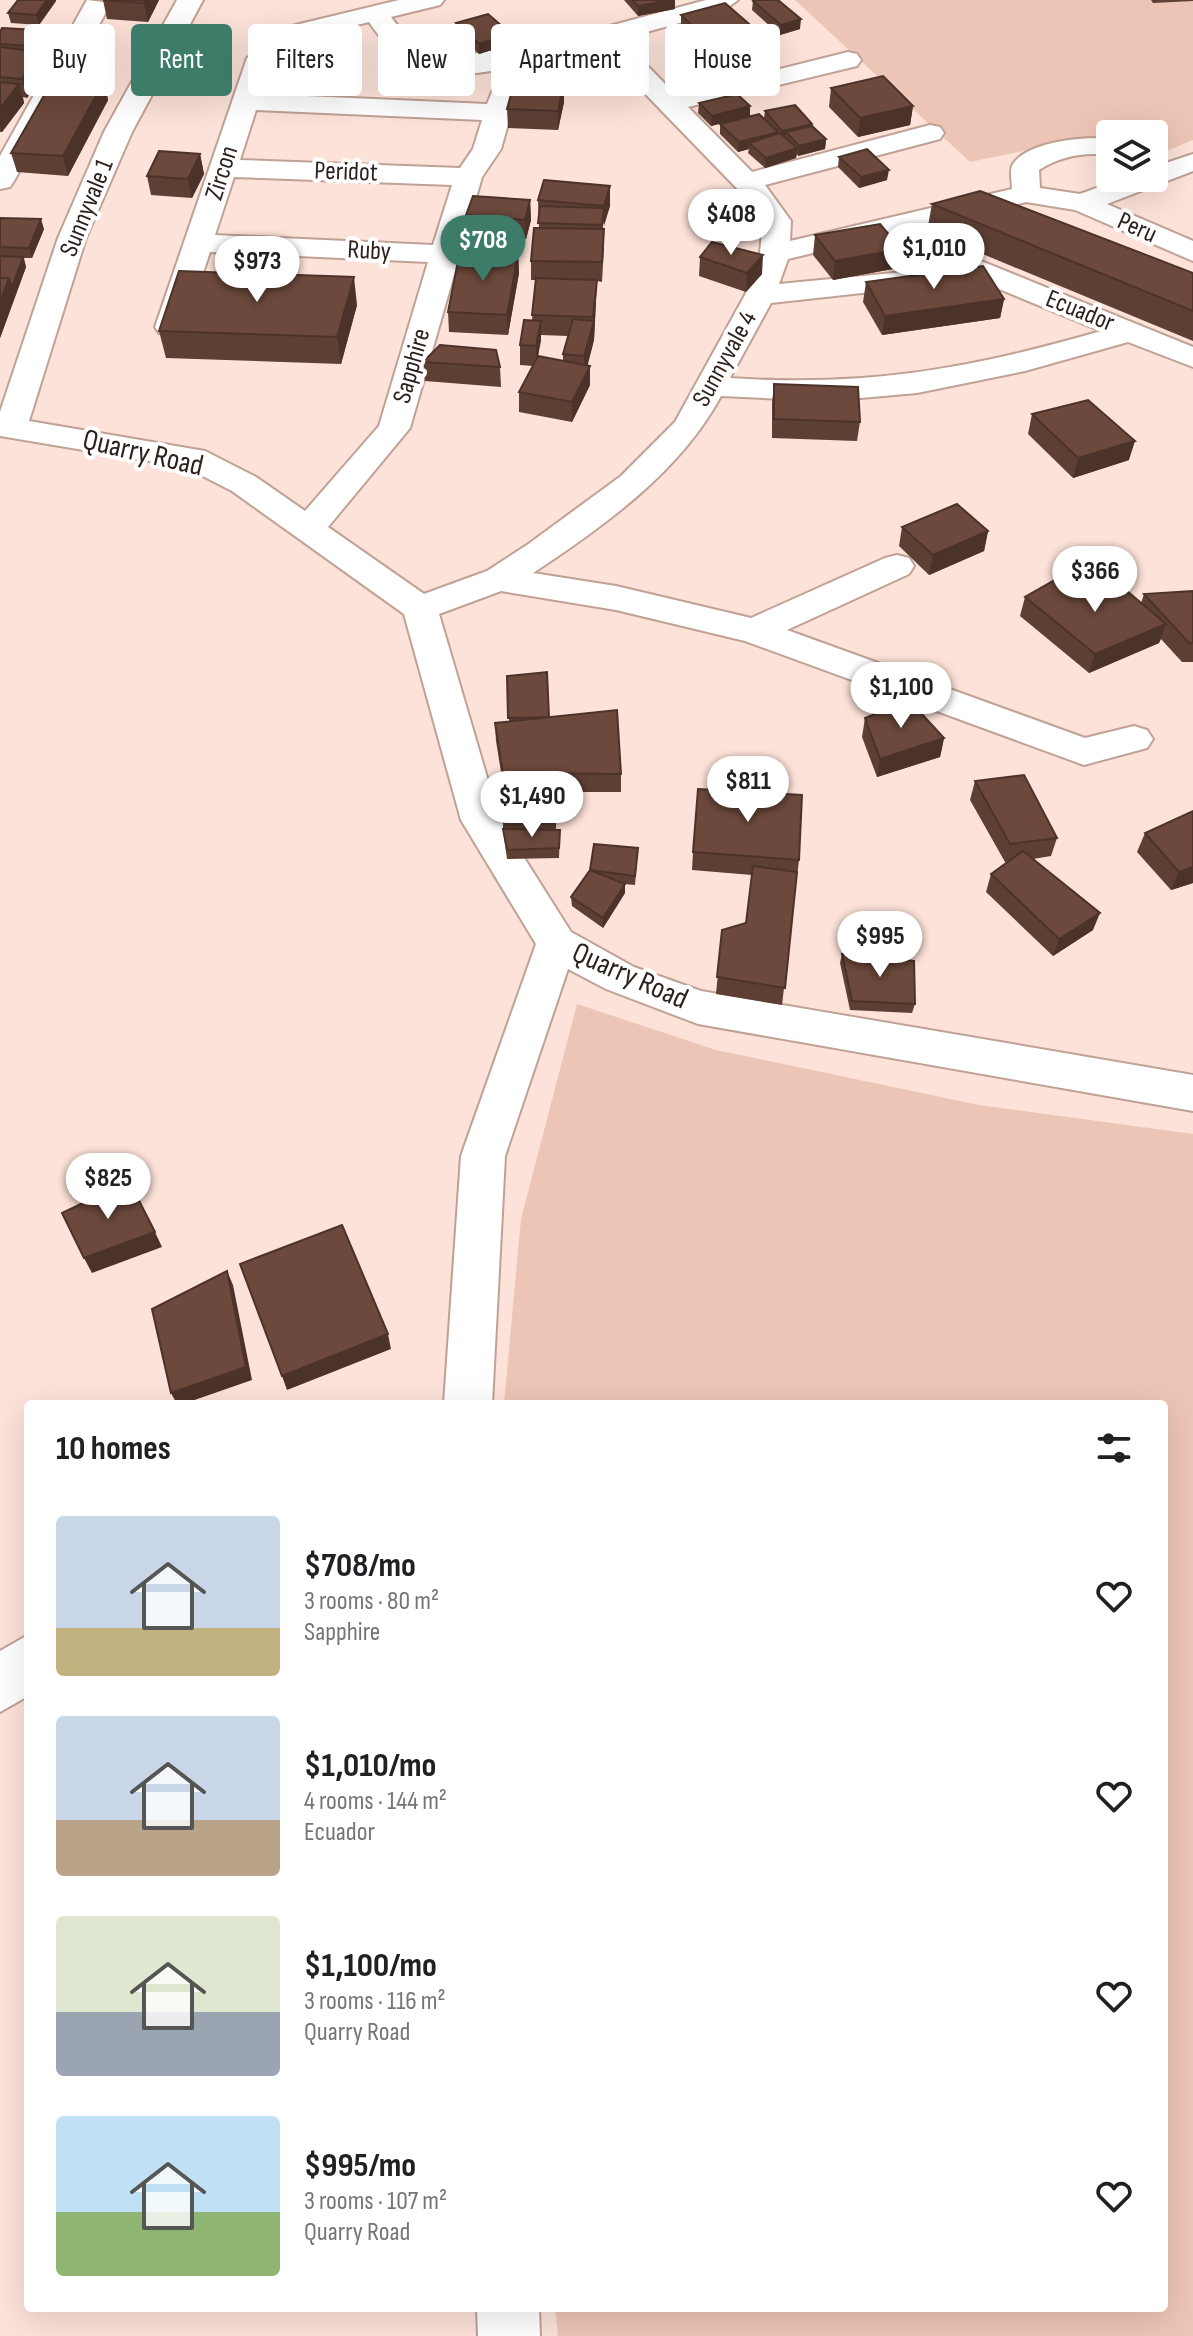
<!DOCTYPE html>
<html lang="en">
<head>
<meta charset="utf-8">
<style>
	:root { --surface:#fff; --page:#f2f2f2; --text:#202124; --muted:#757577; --accent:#3d7c69 }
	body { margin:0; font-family:"Sofia Sans Condensed",sans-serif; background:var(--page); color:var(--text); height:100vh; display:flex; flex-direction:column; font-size:30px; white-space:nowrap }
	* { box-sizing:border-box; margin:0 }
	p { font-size:26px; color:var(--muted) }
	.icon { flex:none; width:44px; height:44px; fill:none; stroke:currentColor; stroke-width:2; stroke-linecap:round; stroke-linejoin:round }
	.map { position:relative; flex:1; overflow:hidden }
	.details { position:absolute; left:24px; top:1400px; width:1144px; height:912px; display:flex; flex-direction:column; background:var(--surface); border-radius:8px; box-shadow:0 8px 32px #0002 }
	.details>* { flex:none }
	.guide { position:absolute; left:24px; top:24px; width:1146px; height:72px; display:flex; gap:16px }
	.buttons { position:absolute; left:1096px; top:120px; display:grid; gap:16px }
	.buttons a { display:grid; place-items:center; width:72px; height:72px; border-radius:8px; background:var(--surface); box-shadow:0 8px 32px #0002; font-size:40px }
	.price { position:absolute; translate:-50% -68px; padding:0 18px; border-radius:28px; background:#fff; color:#222; font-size:26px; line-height:52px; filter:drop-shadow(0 2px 4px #0008) }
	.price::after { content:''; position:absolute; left:50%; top:48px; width:24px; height:18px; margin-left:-12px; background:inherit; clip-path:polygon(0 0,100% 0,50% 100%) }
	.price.on { background:var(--accent); color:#fff }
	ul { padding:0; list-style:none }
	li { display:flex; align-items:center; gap:24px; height:200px; padding:0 32px }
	li span { display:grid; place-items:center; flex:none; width:224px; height:160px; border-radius:8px; color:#555 }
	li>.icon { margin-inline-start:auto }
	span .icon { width:96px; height:96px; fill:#fffc; stroke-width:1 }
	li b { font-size:34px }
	h2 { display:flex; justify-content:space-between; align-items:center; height:96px; padding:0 32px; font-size:34px }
	.pill { padding:0 28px; border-radius:8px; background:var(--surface); box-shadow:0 8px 32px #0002; font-size:28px; line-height:72px }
	.pill.on { background:var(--accent); color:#fff }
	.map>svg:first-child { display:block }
</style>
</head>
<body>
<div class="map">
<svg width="1193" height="2336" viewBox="0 0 1193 2336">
	<rect width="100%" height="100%" fill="#fce2d8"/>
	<!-- green -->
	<g fill="#edc5b6">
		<polygon points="795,0 1193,0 1193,140 1164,152 1154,147 1154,134 1119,131 970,162"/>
		<polygon points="577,1004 716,1050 979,1105 1193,1134 1193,2336 558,2336 555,2308 1164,2308 1164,1404 504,1404 521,1219"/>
	</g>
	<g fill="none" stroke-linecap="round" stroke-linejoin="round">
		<!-- minor casing -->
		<g stroke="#c0a195" stroke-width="4">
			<g id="minor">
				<polygon points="87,0 111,3 14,181 10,187 0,189 0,156"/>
				<path d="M177,0H203L132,132L86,238L29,421L205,451L256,477L305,511L379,426L428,262L210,252L185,327L181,333H159L155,327L247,58L260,50L273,58L261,94L487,104L496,82H514L518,88L501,149L482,177L410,428L328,527L424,594L487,571L527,545L621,476L675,422L745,295L760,253L763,221L752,204L598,45C551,57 465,86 418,70C397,62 382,40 369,22L288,42L275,34L279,29L399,0H444L440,5L391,17C407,38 421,56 448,58L565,38L706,0H738L723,11L621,39L676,95L848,52L857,54L861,60L857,66L688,107L752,172L930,125L940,127L944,133L940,139L765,185L791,221L790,241L1012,189C1012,181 1009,170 1013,164C1028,141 1086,136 1110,139V155C1084,152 1061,156 1039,170L1040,188L1080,194L1124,178H1154V167L1193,154V171L1107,204L1193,241V261L1075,210L1026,202L907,231L1193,347V367L1128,342L1025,371L917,393L827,401L721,396C680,472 604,526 533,573L616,586L751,618L885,558L897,555L909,558L914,566L909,574L787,630L1085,738L1134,726L1147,730L1153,739L1147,748L1084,765L745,641L616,610L501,591L439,614L499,818L571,932L634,967L701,991L1193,1075V1111L698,1024L606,989L568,969L505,1156L492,1404H444L461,1156L536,944L461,820L404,614L232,491L185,467L0,436V412L58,238L104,132ZM256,110L482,120L473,149L460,168L240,160ZM234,177L452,185L433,245L215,235ZM875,238L1101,331C970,369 867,387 730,378L771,303L935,285L940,279L935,273L925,270L779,284L788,259Z"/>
				<polygon points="28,1635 28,1696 0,1712 0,1651"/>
				<polygon points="477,2308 539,2308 540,2336 478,2336"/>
			</g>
		</g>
		<!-- minor -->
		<use href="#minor" fill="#fff" fill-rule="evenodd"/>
	</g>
	<!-- wall -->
	<g fill="#5d3f34" fill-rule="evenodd">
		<polygon points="103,0 159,0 148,22 107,19"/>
		<polygon points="624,0 675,0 675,9 638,16"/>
		<polygon points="1151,0 1193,0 1193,1 1153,3"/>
		<polygon points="56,1 39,25 11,23 8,13"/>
		<polygon points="753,1 800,29 780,35 752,10"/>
		<polygon points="681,15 754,49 710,61 681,34"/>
		<polygon points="456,23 511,34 511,44 479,54 456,33"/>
		<polygon points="55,31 57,41 49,57 42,57 46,71 27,98 23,97 24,103 2,132 0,132 0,32"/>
		<polygon points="583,64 625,81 597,88 583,74"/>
		<polygon points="104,81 108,100 68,176 17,172 11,153"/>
		<polygon points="564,82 564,102 558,130 508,128 507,109"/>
		<polygon points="831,88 913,106 910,125 858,137 829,107"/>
		<polygon points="699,103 750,116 711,126 698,113"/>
		<polygon points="765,111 812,126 826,139 825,149 798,156 797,154 796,158 765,168 748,153 749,149 738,152 720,134 720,124 764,118"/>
		<polygon points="200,154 204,174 192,198 151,195 147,176"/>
		<polygon points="839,157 887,180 859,188 838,167"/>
		<path d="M610,186V206L603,225L604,248L602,282L597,281L594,340L587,365L590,366V385L572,422L519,412V392L533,366L520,365V345L532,320L536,280H531V261L539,228L538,200ZM541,335L568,336L563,354V361L538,356Z"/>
		<polygon points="530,200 531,220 526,239 468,235 466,215"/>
		<polygon points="932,204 1193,273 1193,341 927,231"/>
		<polygon points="0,218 44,229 32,258 24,258 26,267 0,338"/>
		<polygon points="815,235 898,268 833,280 813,255"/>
		<polygon points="518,254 519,273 508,335 449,332 448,312"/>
		<polygon points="700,257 762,274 746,292 699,276"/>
		<polygon points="866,282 1004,299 1000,318 882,335 863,302"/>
		<polygon points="357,305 341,364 166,358 159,331"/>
		<polygon points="423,362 500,367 501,387 425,381"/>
		<polygon points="774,384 860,422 857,441 772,438 772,403"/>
		<polygon points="1032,414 1129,460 1073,478 1028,434"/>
		<polygon points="902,527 988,531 984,551 929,575 899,546"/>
		<polygon points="1193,591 1193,662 1182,662 1161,639 1159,643 1089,673 1020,616 1025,597 1101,596 1141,603 1144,594"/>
		<polygon points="507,676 549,717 621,774 621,792 556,792 556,829 537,830 560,830 559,858 507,859 503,829 503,792 548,791 504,791 496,741 495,723 509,721"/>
		<polygon points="865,718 944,738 940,757 877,777 862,737"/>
		<polygon points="975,781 1057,838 1051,856 1033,859 1093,930 1053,956 986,892 991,874 1008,862 1005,862 970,800"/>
		<polygon points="1193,811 1193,883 1171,890 1137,852 1145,833"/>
		<polygon points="638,848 635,885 624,884 625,893 603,928 572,906 571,897 590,870"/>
		<polygon points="693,852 799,860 782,1005 716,994 722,930 746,923 752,875 692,870"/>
		<polygon points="842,954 915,1004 912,1013 850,1010 840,963"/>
	</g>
	<!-- shaded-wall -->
	<g fill="#4c332a">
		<polygon points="47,0 56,0 56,1 39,25 36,15"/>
		<polygon points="146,0 159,0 148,22 144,3"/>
		<polygon points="671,0 675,0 675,9 638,16 638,6"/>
		<polygon points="801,19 800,29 780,35 781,25"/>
		<polygon points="756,30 754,49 710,61 711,42"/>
		<polygon points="55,31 57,41 49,57 46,47"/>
		<polygon points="511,34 511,44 479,54 479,44"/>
		<polygon points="41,52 46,71 27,98 22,79"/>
		<polygon points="625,71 625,81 597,88 597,78"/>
		<polygon points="104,81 108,100 68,176 63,156"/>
		<polygon points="564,82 564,102 558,130 558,111"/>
		<polygon points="19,84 24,103 2,132 0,125 0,108"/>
		<polygon points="750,106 750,116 711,126 712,116"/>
		<polygon points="913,106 910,125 858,137 860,118"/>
		<polygon points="812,124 811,134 786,132 785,140 781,141 782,131"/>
		<polygon points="778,132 777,142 749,143 749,149 738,152 739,142"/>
		<polygon points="826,139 825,149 798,156 799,146"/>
		<polygon points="797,148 796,158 765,168 766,158"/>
		<polygon points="200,154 204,174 192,198 188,179"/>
		<polygon points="889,170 887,180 859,188 861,177"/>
		<polygon points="610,186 610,206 604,226 604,206"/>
		<polygon points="530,200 531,220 526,239 525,220"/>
		<polygon points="41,219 44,229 32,258 29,248"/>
		<polygon points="901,249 898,268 833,280 835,261"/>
		<polygon points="518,254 519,273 508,335 507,315"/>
		<polygon points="763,255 762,274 746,292 747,273"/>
		<polygon points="23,257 26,267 0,338 0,302 9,278"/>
		<polygon points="354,277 357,305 341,364 337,337"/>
		<polygon points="597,280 594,340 585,376 584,356 593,324"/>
		<polygon points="1004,299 1000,318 882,335 885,316"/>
		<polygon points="541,321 541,341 536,366 536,346"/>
		<polygon points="590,366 590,385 572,422 572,402"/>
		<polygon points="1135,441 1129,460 1073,478 1078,458"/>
		<polygon points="988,531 984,551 929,575 933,555"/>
		<polygon points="1166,624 1159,643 1089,673 1095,654"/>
		<polygon points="944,738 940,757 877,777 880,759"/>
		<polygon points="1193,867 1193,883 1171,890 1179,872"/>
		<polygon points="625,884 625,893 603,928 603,918"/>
		<polygon points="1100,913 1093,930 1053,956 1059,939"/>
		<polygon points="155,1232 162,1247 92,1273 84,1258"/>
		<polygon points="227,1271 233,1285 252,1380 183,1404 177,1404 171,1393"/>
		<polygon points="388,1334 391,1349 287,1390 282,1376"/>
	</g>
	<!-- building -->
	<g fill="#6c493c" stroke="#4c332a" stroke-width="2">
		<polygon points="18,0 47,0 36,15 8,13"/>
		<polygon points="103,0 146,0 144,3"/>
		<polygon points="632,0 671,0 638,6"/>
		<polygon points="755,0 778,0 801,19 781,25 753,1"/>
		<polygon points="725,3 756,30 711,42 681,15"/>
		<polygon points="488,14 511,34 479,44 456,23"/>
		<polygon points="2,28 55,31 46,47 0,44 0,32"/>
		<polygon points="0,47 41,52 22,79 0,77"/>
		<polygon points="610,57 625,71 597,78 583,64"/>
		<polygon points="883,76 913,106 860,118 831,88"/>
		<polygon points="54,78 104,81 63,156 11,153"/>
		<polygon points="515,80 564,82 558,111 507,109"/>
		<polygon points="0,82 19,84 0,108"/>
		<polygon points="737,94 750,106 712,116 699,103"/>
		<polygon points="795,105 812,124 782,131 765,111"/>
		<polygon points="759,114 778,132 739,142 720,124"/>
		<polygon points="812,126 826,139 799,146 786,132"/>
		<polygon points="780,133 797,148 766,158 749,143"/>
		<polygon points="867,149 889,170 861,177 839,157"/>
		<polygon points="159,151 200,154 188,179 147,176"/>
		<polygon points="544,180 610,186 604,206 538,200"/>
		<polygon points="980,191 1193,273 1193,311 932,204"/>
		<polygon points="473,196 530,200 525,220 466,215"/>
		<polygon points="540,206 604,208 602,225 538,223"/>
		<polygon points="0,218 41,219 29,248 0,247"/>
		<polygon points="880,224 901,249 835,261 815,235"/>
		<polygon points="534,228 604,229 602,262 531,261"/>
		<polygon points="712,242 763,255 747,273 700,257"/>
		<polygon points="460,251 518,254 507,315 448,312"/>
		<polygon points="0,256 23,257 12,287 9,278 0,278"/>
		<polygon points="983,266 1004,299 885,316 866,282"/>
		<polygon points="179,271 354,277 337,337 159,331"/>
		<polygon points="0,278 9,278 0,302"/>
		<polygon points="536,278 597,280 593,317 532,315"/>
		<polygon points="573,319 594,321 584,356 563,354"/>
		<polygon points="524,320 541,321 536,346 520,345"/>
		<polygon points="440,345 496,350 500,367 423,362"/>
		<polygon points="538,356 590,366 572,402 519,392"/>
		<polygon points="774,384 858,387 860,422 774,419"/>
		<polygon points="1088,400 1135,441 1078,458 1032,414"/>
		<polygon points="957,504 988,531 933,555 902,527"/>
		<polygon points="1062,576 1101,596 1121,586 1166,624 1095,654 1025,597"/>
		<polygon points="1193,591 1193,643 1189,643 1144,594"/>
		<polygon points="547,672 549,717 508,718 507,676"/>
		<polygon points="909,700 944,738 880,759 865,718"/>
		<polygon points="617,710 621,774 503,773 495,723"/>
		<polygon points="1024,775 1057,838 1010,844 975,781"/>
		<polygon points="698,789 802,795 799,860 693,852"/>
		<polygon points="556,791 556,819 503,821 503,792"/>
		<polygon points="1193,811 1193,867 1179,872 1145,833"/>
		<polygon points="503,829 560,830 559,848 507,850"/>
		<polygon points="594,844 638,848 635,876 590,870 625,884 603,918 571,897 590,870"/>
		<polygon points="1023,851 1100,913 1059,939 991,874"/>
		<polygon points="753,866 797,872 785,988 717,977 722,930 746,923"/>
		<polygon points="842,954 914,961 915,1004 852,1001"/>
		<polygon points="129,1181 155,1232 84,1258 62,1213"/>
		<polygon points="342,1225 388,1334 282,1376 240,1264"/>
		<polygon points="227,1271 246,1367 171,1393 152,1309"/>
	</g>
	<g text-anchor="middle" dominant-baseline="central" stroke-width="8" stroke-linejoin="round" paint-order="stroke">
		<!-- far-street labels -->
		<g font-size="26" fill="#2d211d" stroke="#fff">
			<text transform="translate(346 172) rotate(2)">Peridot</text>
			<text transform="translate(222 173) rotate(-72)">Zircon</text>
			<text transform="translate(87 208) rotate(-68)">Sunnyvale 1</text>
			<text transform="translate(1137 228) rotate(24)">Peru</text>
			<text transform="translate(369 251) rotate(3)">Ruby</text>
			<text transform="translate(1080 311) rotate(22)">Ecuador</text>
			<text transform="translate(725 359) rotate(-61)">Sunnyvale 4</text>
			<text transform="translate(412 366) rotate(-74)">Sapphire</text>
		</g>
		<!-- street labels -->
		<g font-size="30" fill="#2d211d" stroke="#fff">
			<text transform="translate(143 453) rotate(13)">Quarry Road</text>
			<text transform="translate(630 976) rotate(24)">Quarry Road</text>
		</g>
	</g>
</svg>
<div class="buttons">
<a><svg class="icon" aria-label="layers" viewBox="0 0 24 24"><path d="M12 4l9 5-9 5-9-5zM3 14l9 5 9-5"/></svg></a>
</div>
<b class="price" style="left:731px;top:257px">$408</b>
<b class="price on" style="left:483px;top:283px">$708</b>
<b class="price" style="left:934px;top:291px">$1,010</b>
<b class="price" style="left:257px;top:304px">$973</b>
<b class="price" style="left:1095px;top:614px">$366</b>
<b class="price" style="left:901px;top:730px">$1,100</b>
<b class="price" style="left:748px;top:824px">$811</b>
<b class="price" style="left:532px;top:839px">$1,490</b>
<b class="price" style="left:880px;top:979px">$995</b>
<b class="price" style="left:108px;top:1221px">$825</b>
<div class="guide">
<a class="pill">Buy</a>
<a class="pill on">Rent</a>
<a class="pill">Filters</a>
<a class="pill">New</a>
<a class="pill">Apartment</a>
<a class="pill">House</a>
</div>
<section class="details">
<h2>10 homes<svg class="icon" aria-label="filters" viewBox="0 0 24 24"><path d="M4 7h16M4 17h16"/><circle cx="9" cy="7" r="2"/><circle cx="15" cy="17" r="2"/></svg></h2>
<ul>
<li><span style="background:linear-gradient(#c9d6e8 70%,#c2b280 0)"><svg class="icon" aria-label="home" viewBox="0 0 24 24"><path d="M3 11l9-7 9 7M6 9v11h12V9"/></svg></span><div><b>$708/mo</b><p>3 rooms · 80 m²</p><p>Sapphire</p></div><svg class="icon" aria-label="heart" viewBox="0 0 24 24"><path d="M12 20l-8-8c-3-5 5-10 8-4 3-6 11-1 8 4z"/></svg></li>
<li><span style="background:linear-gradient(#c9d6e8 65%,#b9a48a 0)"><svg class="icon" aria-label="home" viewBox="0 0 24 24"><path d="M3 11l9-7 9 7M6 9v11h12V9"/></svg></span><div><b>$1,010/mo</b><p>4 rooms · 144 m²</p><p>Ecuador</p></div><svg class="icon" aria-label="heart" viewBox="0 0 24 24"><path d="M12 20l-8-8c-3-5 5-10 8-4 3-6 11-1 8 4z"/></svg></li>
<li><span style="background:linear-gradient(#dfe7d0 60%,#9aa5b1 0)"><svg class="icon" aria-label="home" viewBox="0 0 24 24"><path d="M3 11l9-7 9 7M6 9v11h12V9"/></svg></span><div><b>$1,100/mo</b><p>3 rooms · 116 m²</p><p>Quarry Road</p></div><svg class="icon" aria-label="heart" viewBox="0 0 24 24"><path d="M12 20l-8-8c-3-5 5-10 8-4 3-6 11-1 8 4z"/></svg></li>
<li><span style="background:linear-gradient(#bfe0f5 60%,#8fb573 0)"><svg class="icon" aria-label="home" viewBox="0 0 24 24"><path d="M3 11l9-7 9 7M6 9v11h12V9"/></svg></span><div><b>$995/mo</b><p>3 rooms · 107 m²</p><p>Quarry Road</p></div><svg class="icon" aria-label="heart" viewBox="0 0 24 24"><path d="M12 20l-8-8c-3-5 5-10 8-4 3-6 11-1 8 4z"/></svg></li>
</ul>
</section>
</div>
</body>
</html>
